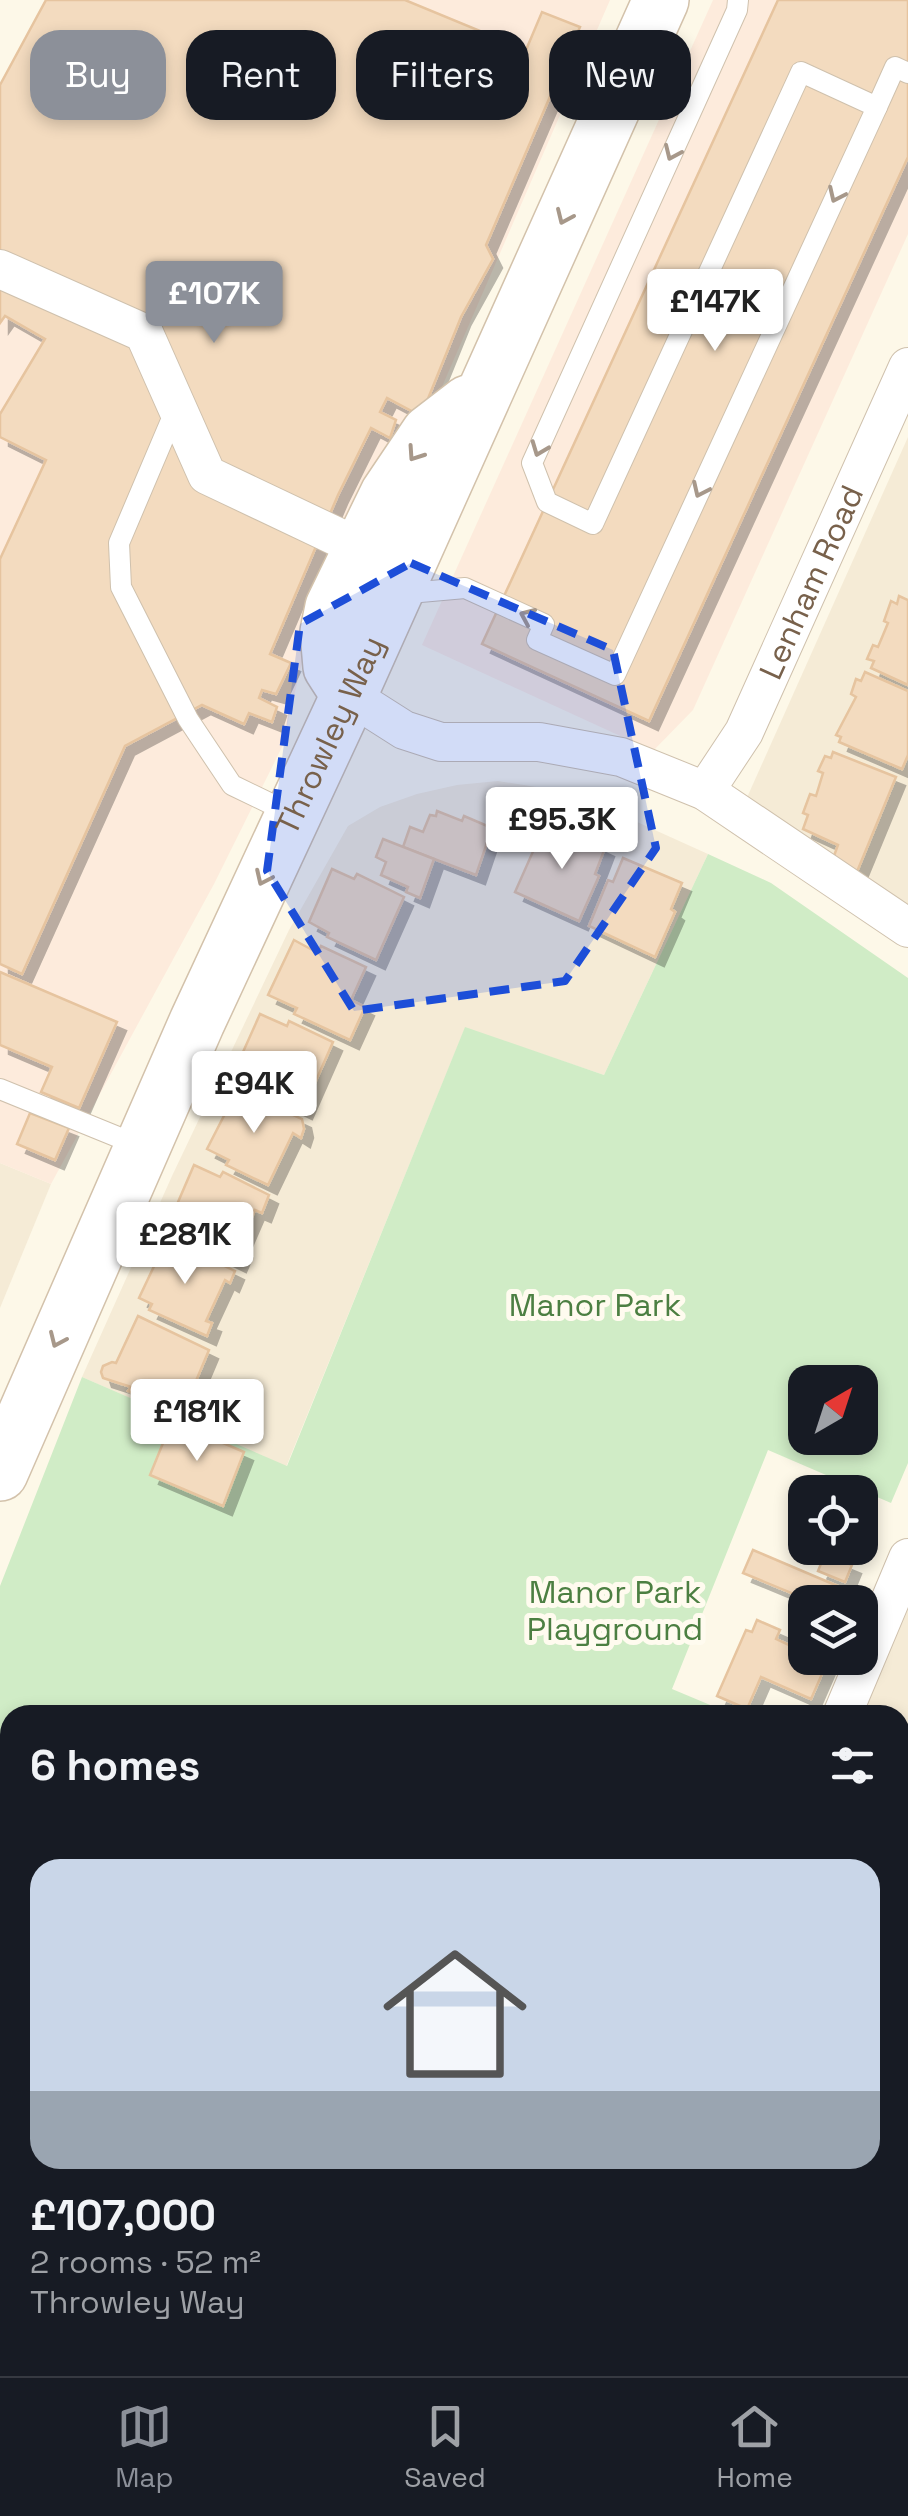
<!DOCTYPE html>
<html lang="en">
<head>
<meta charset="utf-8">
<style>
	:root { --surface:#171b24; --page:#20242c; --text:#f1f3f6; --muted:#9ea1a6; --line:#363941; --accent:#8c9099 }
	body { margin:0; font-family:"Space Grotesk",sans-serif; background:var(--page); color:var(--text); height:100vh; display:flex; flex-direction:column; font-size:38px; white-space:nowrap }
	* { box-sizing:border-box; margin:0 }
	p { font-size:32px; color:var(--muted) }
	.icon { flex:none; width:55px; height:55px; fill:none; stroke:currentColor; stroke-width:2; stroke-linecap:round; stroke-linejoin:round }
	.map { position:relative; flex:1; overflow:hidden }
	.details { position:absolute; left:0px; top:1705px; width:910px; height:672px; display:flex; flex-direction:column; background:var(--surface); border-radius:30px 30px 0 0; box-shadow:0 5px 15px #0003 }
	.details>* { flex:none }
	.guide { position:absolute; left:30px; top:30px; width:850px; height:90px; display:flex; gap:20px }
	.needle { width:65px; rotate:39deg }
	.fabs { position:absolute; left:788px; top:1365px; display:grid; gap:20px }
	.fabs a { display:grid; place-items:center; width:90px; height:90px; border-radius:20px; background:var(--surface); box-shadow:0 5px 15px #0003; font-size:50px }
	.price { position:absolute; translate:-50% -85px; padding:0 22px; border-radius:10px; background:#fff; color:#222; font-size:32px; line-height:65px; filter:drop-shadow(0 2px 5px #0008) }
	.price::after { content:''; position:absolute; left:50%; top:60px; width:30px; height:22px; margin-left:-15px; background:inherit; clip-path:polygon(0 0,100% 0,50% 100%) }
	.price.selected { background:var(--accent); color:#fff }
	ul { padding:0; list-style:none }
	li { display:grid; align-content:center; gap:20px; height:530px; padding:0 30px }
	li span { display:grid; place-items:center; height:310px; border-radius:30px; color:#555 }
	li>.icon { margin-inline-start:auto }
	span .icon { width:180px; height:180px; fill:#fffc; stroke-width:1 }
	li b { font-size:42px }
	h2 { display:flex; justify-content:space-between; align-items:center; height:120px; padding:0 30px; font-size:42px }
	.chip { padding:0 35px; border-radius:30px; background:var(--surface); box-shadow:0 5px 15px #0003; font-size:35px; line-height:90px }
	.chip.selected { background:var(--accent); color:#fff }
	.tab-bar { display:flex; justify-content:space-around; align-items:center; height:140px; border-top:2px solid var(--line); background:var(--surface); font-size:28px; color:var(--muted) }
	.tab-bar a { display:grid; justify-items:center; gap:5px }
	.tab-bar .selected { color:var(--accent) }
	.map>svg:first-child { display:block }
</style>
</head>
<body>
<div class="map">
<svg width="908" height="2376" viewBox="0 0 908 2376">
	<defs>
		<filter id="shadow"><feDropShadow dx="9" dy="9" stdDeviation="0" flood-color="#0004"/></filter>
	</defs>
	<rect width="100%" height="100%" fill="#fdf8e8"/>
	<!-- residential -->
	<g fill="#f5ebd6">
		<polygon points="908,437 908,918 745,802"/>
		<polygon points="498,781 555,790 595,803 708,854 604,1075 465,1028 286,1467 82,1377 172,1176 289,930 348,826 380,807 417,794 457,785"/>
		<polygon points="0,1163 51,1184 0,1308"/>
		<polygon points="908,1597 908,2235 900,2232 900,1715 859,1715"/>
	</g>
	<!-- commercial -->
	<g fill="#fdebdc">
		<polygon points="46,0 610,0 428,419 309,633 282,747 214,884 51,1184 0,1163 0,85"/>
		<polygon points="713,0 908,0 908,234 693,710 653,751 422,645"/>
	</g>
	<!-- green -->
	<path fill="#d0ecc6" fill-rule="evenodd" d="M708,854L771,883L908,978V1463L891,1503L768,1450L672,1689L727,1712L726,1715H10V1898L0,1890V1586L82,1377L287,1466L465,1027L604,1075ZM805,1382H860V1438H805Z"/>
	<!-- building -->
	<g fill="#f3dbbf" stroke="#e6c49f" stroke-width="2.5" filter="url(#shadow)">
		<polygon points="46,0 405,0 526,50 542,12 580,27 486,245 493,259 461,317 421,416 387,398 380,412 396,420 390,438 371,428 338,495 270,654 291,663 276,694 262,690 259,698 277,707 272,722 249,713 244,724 202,705 125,746 22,974 0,964 0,559 46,460 0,437 0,414 45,339 5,316 0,323 0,85"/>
		<polygon points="778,0 908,0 908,157 649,721 482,644"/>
		<polygon points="899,596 908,600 908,685 871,668 874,661 867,659 873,645 878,647 888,623 884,621 891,601 897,604"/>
		<polygon points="865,672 908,691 908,755 902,769 839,742 841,737 836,735 856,697 851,694 856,679 861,681"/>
		<polygon points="833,752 896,777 854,879 831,864 838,845 803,829 808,815 803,813 810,794 816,796 823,773 818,771 825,756 831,758"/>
		<polygon points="437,811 462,821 464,816 492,828 476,875 403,847 410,827 423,832 430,815 436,816"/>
		<polygon points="551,823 605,848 595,874 599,876 579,921 515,892 535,847 538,849"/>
		<polygon points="383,839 434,859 420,898 406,892 408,887 381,875 386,862 376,857"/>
		<polygon points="623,858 682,883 671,909 675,912 655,957 589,926 608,880 613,882"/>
		<polygon points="332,869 354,879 357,874 404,897 376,960 327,937 329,933 309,922"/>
		<polygon points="294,940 318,953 321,946 366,967 351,1000 365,1007 350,1040 294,1014 297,1008 268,995"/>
		<polygon points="0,972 117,1022 79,1108 41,1092 52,1067 0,1045"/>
		<polygon points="260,1014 287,1026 289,1021 333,1042 303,1110 267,1092 269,1087 235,1070"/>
		<polygon points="226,1088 242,1093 242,1097 261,1106 263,1101 302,1119 304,1129 301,1138 293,1133 268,1185 226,1165 229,1160 207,1149 229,1106 223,1104 222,1097"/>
		<polygon points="30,1113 69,1128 55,1160 17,1144"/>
		<polygon points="194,1165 220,1177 223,1172 269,1195 262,1213 255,1210 239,1247 243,1249 237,1263 186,1238 188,1233 169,1223"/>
		<polygon points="165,1243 178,1250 181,1245 235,1271 230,1283 225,1280 206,1321 212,1323 207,1336 149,1310 152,1304 139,1298"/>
		<polygon points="138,1316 209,1350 190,1395 175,1388 166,1408 128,1391 131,1387 103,1378 101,1372 103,1366 112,1362 116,1363"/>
		<polygon points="172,1421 244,1452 223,1506 150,1475"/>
		<polygon points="753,1550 854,1593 850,1602 813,1602 743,1573"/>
		<polygon points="825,1554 852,1565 845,1582 818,1571"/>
		<polygon points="757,1620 780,1630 776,1639 789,1645 795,1632 805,1636 805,1658 829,1658 811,1699 761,1677 747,1709 717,1696 746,1630 752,1632"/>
		<polygon points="908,1799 908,1869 900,1865 900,1807 904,1800"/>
		<polygon points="900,1875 908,1878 908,1950 900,1969"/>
		<polygon points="900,2079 908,2082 908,2106 900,2102"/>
		<polygon points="0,2137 10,2140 10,2368 13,2368 10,2376 0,2376"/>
		<polygon points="904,2163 908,2164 908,2191 900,2188"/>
	</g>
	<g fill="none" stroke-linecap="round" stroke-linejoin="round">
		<!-- lane casing -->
		<g stroke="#cfc1ad" stroke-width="22">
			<g id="lane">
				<polyline points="738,0 737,10 532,463 547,502 593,524 801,72 877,107 895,67 908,73"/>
				<polyline points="170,423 119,543 121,587 188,719 232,785 292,814"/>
				<polyline points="398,594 465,588 544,624 537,640 615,675 877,107"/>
				<polyline points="0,1089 140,1146"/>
			</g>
		</g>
		<!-- street casing -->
		<g stroke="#cfc1ad" stroke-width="40">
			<g id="street">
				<polyline points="0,269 144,333 207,475 363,549"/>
				<polyline points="349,695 404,730 441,742 539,742 621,757 705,791 908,928"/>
				<path id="s1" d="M705,791L744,732L908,367"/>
				<polyline points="842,1715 908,1558"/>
			</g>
		</g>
		<!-- secondary casing -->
		<g stroke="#d3c2ab" stroke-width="58">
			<g id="secondary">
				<polyline points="349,695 331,667 328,632 333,607 388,494 429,433 468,403"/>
				<path id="s2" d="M0,1473L197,1022L349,695L661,0"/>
				<polyline points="0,1957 10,1969"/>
			</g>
		</g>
		<!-- highway casing -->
		<g stroke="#dcd6d0" stroke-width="58">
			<g id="highway">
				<polyline points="0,2034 10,2037"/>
				<polyline points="900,2275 908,2280"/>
				<polyline points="77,2376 81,2368"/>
			</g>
		</g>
		<!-- lane -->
		<use href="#lane" stroke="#fff" stroke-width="20"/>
		<!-- street -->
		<use href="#street" stroke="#fff" stroke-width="38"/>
		<!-- secondary -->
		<use href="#secondary" stroke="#fff" stroke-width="55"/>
		<!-- highway -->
		<use href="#highway" stroke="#f8c29e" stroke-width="55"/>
	</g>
	<!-- one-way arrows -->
	<defs><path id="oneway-chevron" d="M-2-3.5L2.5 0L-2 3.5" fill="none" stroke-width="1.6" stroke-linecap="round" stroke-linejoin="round" transform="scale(2.5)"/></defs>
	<g stroke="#a7988a">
		<use href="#oneway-chevron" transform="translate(672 153) rotate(114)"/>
		<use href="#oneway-chevron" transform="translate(836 195) rotate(115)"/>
		<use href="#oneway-chevron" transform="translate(564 217) rotate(114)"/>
		<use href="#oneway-chevron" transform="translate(539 449) rotate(111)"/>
		<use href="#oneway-chevron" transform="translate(415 454) rotate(124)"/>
		<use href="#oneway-chevron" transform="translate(700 490) rotate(115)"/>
		<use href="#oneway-chevron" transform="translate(527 616) rotate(-156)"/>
		<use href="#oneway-chevron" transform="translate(263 878) rotate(115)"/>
		<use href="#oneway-chevron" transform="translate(57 1340) rotate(114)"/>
	</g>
	<!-- marked area -->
	<path fill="#1d4ed8" fill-opacity="0.2" stroke="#1d4ed8" stroke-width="8" stroke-dasharray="20 12" stroke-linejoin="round" d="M411,563L613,650L656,848L565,981L354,1011L267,871L300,624Z"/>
	<g text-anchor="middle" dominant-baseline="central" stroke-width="10" stroke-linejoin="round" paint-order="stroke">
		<!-- street labels -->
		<g font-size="32" fill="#78614b" stroke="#fffbef">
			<text stroke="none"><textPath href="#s1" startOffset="235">Lenham Road</textPath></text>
			<text stroke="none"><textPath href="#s2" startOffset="808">Throwley Way</textPath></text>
		</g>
		<!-- park labels -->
		<g font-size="32" fill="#4c7f42" stroke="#fffbef">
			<text x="595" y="1305">Manor Park</text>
			<text x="615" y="1592">Manor Park<tspan x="615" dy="37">Playground</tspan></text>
		</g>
	</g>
</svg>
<div class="fabs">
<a><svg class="needle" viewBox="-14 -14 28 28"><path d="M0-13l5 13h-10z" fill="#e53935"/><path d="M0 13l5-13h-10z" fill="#9ea1a6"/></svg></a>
<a><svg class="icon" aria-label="locate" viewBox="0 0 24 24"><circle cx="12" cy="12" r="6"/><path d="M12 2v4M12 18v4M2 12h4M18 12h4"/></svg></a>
<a><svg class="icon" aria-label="layers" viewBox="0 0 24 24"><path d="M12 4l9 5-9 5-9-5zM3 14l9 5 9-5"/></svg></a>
</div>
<b class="price selected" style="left:214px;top:346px">£107K</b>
<b class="price" style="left:715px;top:354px">£147K</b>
<b class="price" style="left:562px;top:872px">£95.3K</b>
<b class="price" style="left:254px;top:1136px">£94K</b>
<b class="price" style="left:185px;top:1287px">£281K</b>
<b class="price" style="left:197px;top:1464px">£181K</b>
<div class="guide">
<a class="chip selected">Buy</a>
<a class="chip">Rent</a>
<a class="chip">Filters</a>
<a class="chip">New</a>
</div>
<section class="details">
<h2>6 homes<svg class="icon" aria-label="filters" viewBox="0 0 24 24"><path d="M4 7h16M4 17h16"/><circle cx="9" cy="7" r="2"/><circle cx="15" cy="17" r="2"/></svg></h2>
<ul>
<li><span style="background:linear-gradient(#c9d6e8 75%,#9aa5b1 0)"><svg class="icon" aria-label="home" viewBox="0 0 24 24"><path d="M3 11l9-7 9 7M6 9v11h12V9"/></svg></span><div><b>£107,000</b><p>2 rooms · 52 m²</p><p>Throwley Way</p></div></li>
</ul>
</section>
</div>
<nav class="tab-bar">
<a class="selected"><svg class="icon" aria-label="map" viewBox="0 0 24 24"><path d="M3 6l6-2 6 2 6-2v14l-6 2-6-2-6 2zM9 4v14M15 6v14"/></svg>Map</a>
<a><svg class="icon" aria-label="saved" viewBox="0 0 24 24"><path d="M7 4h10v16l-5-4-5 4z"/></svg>Saved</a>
<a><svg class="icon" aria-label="home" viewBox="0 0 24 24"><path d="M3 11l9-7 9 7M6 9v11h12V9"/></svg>Home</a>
</nav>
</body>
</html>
